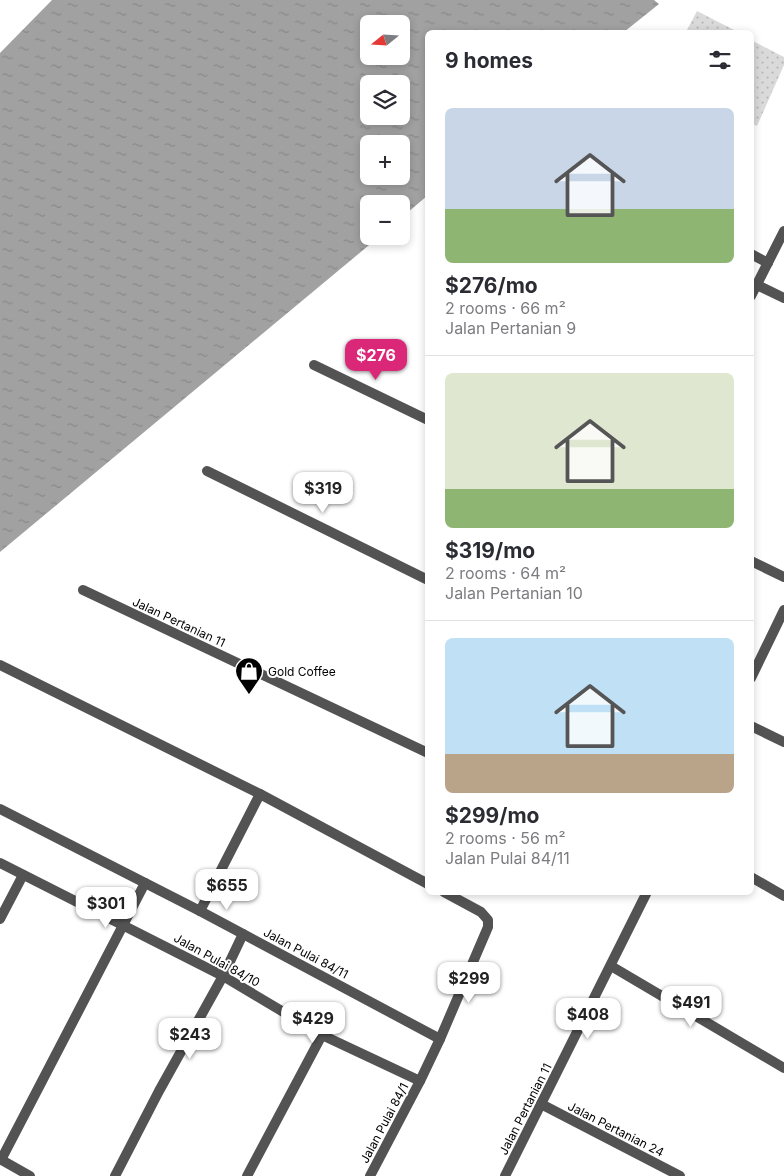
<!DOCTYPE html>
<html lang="en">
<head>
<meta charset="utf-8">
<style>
	:root { --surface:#fff; --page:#f2f2f3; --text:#2b2b33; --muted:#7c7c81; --line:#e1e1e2; --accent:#db2777 }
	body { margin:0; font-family:Inter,sans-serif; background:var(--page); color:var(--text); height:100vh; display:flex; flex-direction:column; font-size:19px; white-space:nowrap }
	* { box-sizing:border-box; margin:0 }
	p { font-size:16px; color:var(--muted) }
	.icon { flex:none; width:28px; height:28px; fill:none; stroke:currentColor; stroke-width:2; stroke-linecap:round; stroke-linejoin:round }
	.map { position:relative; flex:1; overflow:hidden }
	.details { position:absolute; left:425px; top:30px; width:329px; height:865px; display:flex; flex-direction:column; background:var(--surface); border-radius:8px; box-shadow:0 2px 8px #0003 }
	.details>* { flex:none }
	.needle { width:32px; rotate:252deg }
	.tools { position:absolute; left:360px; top:15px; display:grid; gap:10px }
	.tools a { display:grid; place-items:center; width:50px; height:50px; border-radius:8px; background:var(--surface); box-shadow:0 2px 8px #0003; font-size:25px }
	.price { position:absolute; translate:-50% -42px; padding:0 11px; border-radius:10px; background:#fff; color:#222; font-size:16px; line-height:32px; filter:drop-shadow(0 1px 2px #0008) }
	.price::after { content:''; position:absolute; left:50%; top:30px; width:15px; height:11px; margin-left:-8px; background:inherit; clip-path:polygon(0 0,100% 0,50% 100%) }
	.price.current { background:var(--accent); color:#fff }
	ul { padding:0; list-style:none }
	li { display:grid; align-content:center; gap:10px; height:265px; padding:0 20px }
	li+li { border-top:1px solid var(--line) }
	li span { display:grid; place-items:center; height:155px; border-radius:8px; color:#555 }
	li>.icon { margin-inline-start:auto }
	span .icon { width:90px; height:90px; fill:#fffc; stroke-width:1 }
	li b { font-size:21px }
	h2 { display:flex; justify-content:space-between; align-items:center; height:60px; padding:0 20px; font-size:21px }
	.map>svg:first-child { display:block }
</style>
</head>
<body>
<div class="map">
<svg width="784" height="1176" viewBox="0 0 784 1176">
	<defs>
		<pattern id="grass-dots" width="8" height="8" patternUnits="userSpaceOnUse" patternTransform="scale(1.25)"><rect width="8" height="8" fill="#dadada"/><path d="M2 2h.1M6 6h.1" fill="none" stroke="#b9b9b9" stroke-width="1.8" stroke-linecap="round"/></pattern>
		<pattern id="water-ripples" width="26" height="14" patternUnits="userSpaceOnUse" patternTransform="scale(1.25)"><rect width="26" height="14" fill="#a1a1a1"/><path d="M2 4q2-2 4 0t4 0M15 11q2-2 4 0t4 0" fill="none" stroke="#898989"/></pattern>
	</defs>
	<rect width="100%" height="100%" fill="#fff"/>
	<!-- grass -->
	<g fill="url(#grass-dots)">
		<polygon points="697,11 738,32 686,32"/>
		<polygon points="751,40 784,57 784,65 757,126 751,123"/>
	</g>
	<!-- water -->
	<path fill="url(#water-ripples)" fill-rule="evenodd" d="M52,0H654L659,4L624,32H428L427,196L401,218V204H369V236H380L0,552V53ZM369,24H401V56H369ZM369,84H401V116H369ZM369,144H401V176H369Z"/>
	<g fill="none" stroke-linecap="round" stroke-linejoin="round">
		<!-- service -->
		<g stroke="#535353" stroke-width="10">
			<polyline points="757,285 784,298"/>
			<polyline points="751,561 784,577"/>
		</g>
		<!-- minor -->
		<g stroke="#535353" stroke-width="10">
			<polyline points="751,254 768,263"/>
			<polyline points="751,296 784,231"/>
			<polyline points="314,365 428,420"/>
			<polyline points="207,471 428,580"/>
			<polyline points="83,590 428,753"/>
			<polyline points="0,665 260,794 428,884"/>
			<polyline points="751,678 784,610"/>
			<polyline points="751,726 784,742"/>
			<polyline points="0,809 200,911 440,1039"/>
			<polyline points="0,863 223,976 322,1035 420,1081"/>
			<polyline points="751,877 784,896"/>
			<polyline points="200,911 260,794"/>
			<polyline points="0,919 23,875"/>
			<polyline points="611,966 784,1068"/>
			<polyline points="541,1104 680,1176"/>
			<polyline points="0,1159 30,1176"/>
			<polyline points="1,1160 145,883"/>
			<polyline points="115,1176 159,1091 223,976 243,934"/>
			<polyline points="247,1176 322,1035"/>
			<polyline points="370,1176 420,1081 440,1039 488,927 488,920 481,912 444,892"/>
			<polyline points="505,1176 647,892"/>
		</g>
	</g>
	<!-- icons -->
	<defs>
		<g id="shop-pin" transform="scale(1.4375)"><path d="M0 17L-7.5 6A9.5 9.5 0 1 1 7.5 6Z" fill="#000" stroke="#fff"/><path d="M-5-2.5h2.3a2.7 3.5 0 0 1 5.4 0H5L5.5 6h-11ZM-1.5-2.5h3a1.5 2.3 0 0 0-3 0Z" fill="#fff"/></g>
	</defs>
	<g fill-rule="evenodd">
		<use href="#shop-pin" x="249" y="671"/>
	</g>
	<g text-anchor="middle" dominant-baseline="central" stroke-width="4" stroke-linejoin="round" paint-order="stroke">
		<!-- street labels -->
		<g font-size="12" fill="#000" stroke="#fff">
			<text transform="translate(179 622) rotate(25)">Jalan Pertanian 11</text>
			<text transform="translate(306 953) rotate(28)">Jalan Pulai 84/11</text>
			<text transform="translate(217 960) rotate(29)">Jalan Pulai 84/10</text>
			<text transform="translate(525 1109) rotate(-63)">Jalan Pertanian 11</text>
			<text transform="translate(384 1123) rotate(-62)">Jalan Pulai 84/1</text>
			<text transform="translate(616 1129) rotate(27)">Jalan Pertanian 24</text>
		</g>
		<!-- poi labels -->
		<g font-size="12" fill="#000" stroke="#fff" text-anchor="start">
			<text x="268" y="671">Gold Coffee</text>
		</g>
	</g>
</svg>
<div class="tools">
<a><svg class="needle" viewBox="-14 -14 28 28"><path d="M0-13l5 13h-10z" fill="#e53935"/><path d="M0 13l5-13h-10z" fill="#7c7c81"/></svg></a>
<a><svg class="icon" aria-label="layers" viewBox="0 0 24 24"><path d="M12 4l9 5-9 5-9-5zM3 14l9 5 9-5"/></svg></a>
<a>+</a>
<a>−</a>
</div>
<b class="price current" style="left:376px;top:381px">$276</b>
<b class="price" style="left:323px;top:514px">$319</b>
<b class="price" style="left:227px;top:911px">$655</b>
<b class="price" style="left:106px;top:929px">$301</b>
<b class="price" style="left:469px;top:1004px">$299</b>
<b class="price" style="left:691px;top:1028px">$491</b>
<b class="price" style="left:588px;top:1040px">$408</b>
<b class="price" style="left:313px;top:1044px">$429</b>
<b class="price" style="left:190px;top:1060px">$243</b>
<section class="details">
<h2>9 homes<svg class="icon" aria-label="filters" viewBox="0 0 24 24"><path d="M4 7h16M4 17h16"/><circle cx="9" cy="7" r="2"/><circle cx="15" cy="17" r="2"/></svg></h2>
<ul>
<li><span style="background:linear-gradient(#c9d6e8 65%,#8fb573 0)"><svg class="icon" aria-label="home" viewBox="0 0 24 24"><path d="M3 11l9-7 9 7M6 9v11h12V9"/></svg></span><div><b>$276/mo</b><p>2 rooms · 66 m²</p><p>Jalan Pertanian 9</p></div></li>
<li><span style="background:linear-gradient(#dfe7d0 75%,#8fb573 0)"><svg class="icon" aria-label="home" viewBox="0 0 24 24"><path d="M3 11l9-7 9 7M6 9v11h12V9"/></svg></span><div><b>$319/mo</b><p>2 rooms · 64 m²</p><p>Jalan Pertanian 10</p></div></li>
<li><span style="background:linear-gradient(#bfe0f5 75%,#b9a48a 0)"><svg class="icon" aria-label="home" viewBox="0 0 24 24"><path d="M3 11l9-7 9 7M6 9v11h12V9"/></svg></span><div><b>$299/mo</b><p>2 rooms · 56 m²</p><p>Jalan Pulai 84/11</p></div></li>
</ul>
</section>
</div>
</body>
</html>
